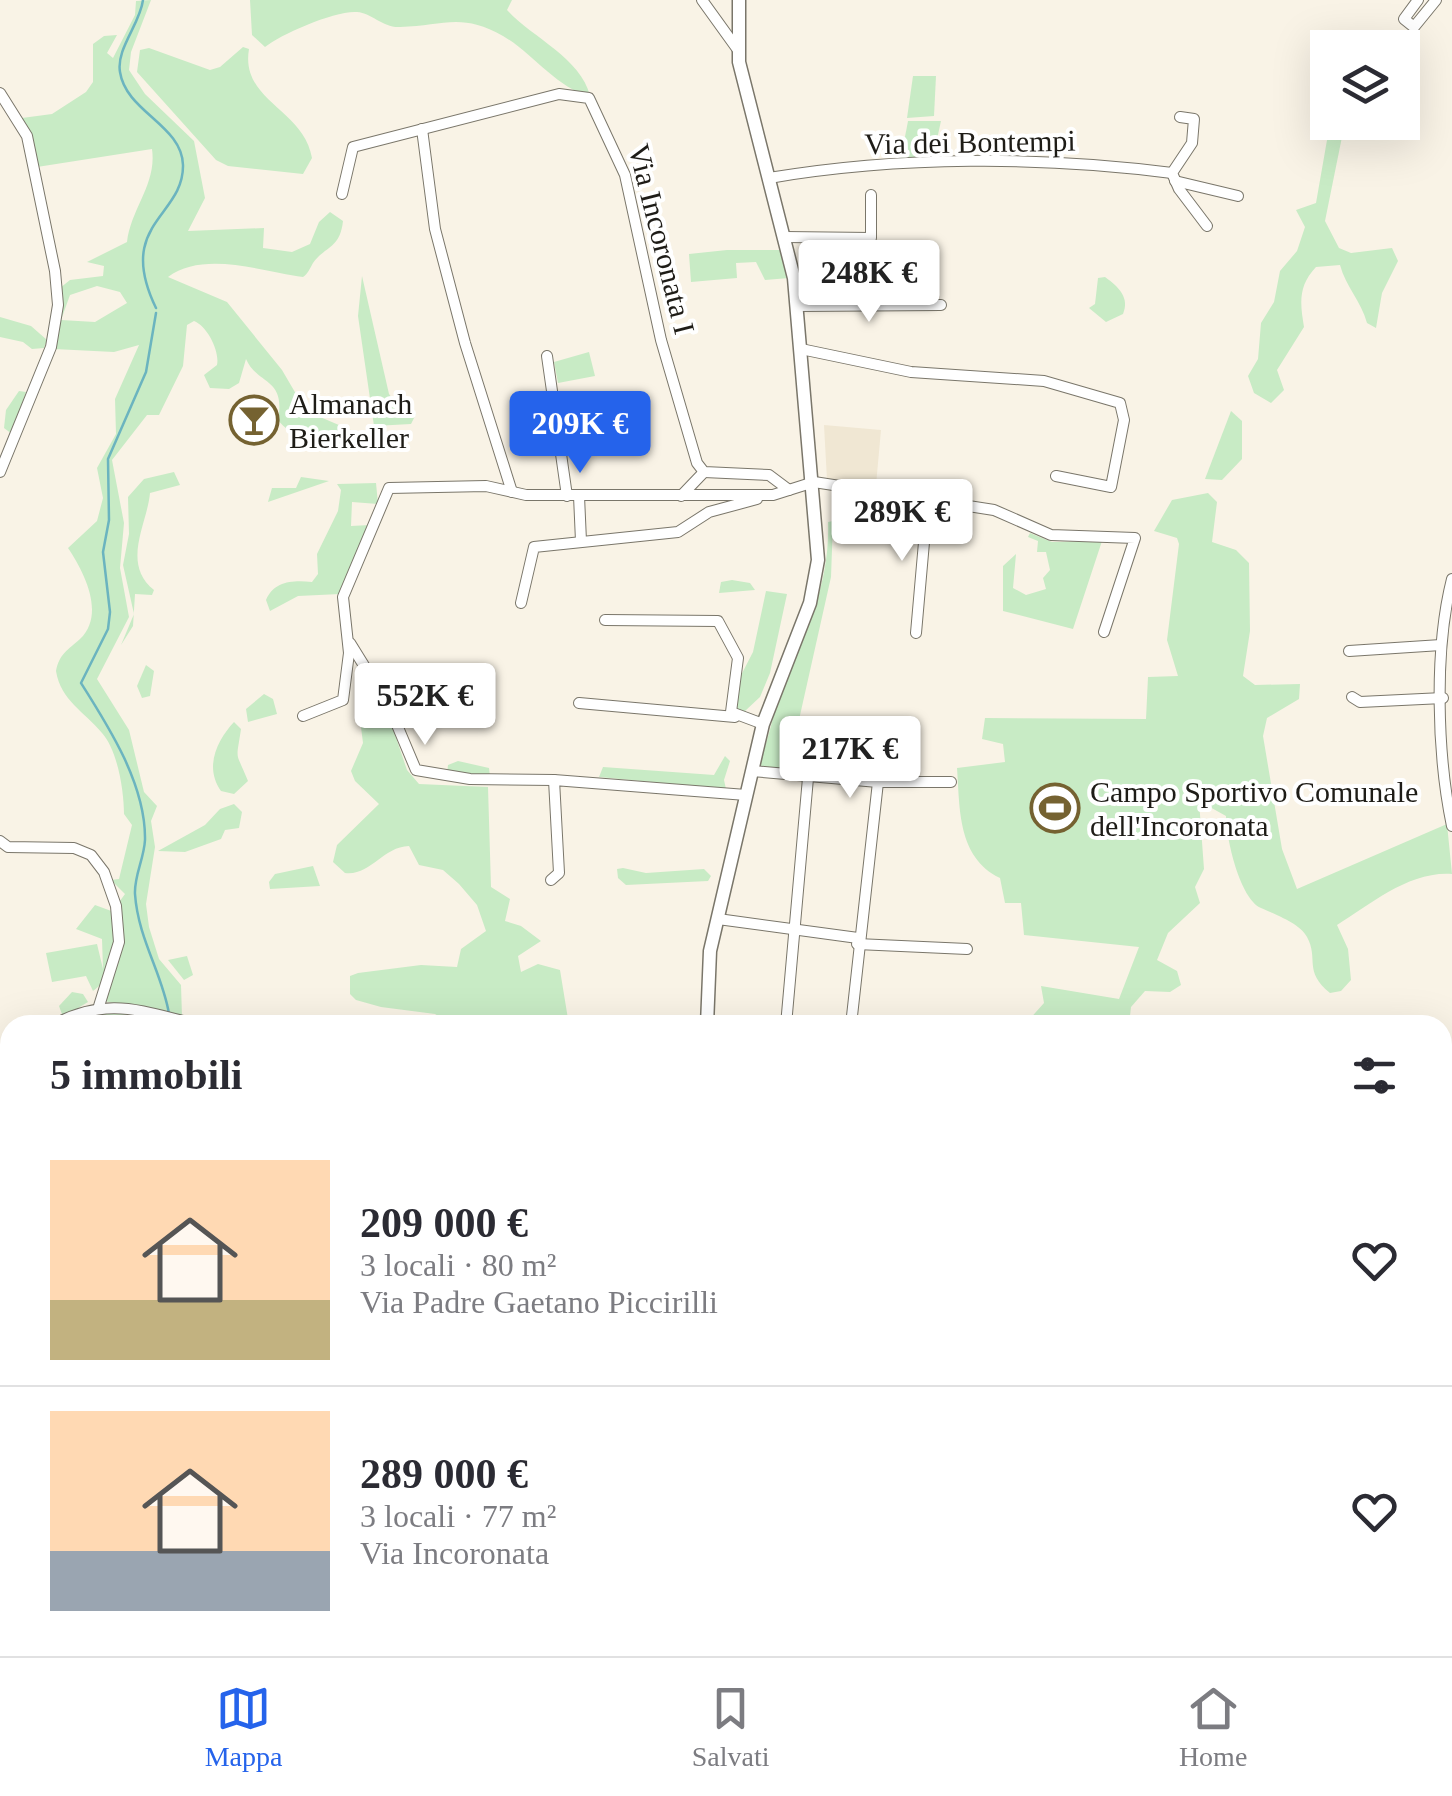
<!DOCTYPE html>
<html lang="it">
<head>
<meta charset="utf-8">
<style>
	:root { --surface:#fff; --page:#f2f2f3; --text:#2b2b33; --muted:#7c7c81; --line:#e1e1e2; --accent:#2563eb }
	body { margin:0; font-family:"Times New Roman",serif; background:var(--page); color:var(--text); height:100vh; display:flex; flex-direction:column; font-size:38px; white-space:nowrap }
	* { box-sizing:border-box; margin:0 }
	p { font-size:32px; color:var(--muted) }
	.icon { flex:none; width:55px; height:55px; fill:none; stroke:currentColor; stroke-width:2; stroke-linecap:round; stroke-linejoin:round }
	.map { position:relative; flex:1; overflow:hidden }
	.side { position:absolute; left:0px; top:1015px; width:1452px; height:642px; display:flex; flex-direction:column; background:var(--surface); border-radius:30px 30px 0 0; box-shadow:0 10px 40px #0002 }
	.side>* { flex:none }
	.buttons { position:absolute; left:1310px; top:30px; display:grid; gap:20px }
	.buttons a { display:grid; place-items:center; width:110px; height:110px; border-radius:0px; background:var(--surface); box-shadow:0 10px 40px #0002; font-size:50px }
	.price { position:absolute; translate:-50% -85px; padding:0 22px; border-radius:10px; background:#fff; color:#222; font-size:32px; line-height:65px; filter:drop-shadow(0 2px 5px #0008) }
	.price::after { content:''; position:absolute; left:50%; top:60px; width:30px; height:22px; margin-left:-15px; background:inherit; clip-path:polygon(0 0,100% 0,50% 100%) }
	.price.on { background:var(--accent); color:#fff }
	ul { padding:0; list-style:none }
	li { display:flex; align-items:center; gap:30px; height:250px; padding:0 50px }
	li+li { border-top:2px solid var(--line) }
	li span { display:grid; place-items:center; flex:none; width:280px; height:200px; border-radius:0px; color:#555 }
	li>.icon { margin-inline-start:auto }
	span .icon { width:120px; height:120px; fill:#fffc; stroke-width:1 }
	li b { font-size:42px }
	h2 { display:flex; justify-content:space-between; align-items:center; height:120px; padding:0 50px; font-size:42px }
	.menu { display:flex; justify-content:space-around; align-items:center; height:140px; border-top:2px solid var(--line); background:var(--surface); font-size:28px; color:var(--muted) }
	.menu a { display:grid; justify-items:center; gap:5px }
	.menu .on { color:var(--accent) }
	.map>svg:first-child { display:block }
</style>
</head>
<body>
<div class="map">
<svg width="1452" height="1656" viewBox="0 0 1452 1656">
	<rect width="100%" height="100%" fill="#f9f3e6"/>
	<!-- built -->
	<polygon fill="#f0e7d3" points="824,425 881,430 876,485 827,480"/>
	<!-- green -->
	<g fill="#c8ebc5" fill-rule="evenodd">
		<path d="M151,0L131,52L129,70L145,94L194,141L205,198L188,231L264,228L263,248L292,252L310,244L319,222L330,212L343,221C340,249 325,246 313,263C310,268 308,274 303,277C264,272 204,250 168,277L227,302L282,370L306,411L360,434L363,442C341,457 293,440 278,420C286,377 258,386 246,359L239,383L229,389L210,388L204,375L217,365C220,351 207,326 194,321L187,325L183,366L159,415H147L112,460L124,523L120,568L129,617L97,679L129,730L144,792L157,806L151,821L155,847L146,904L149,927L159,959L181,985L182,1017L104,1001L119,961L117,905L125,894L111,880L119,879L132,825L124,814C124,792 118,751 102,733C84,711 61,701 56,671C59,654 68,650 80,639C106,614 84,572 68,548L97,521L103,498L97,468L116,434L115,399L139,345L114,352L54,349L60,288L70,280L103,276L104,266L87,262L127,242C131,208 157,184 152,149L37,167L22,118L52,114L86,92L93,82V44L104,36L117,35L107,53L113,58L135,15L136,1ZM97,286L120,292L127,303L95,322L61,320L70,295Z"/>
		<path d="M250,0H512L507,10C531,37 581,58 590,96C556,88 534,54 503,36C461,12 443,26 400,27C383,28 372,13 357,12C336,10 281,34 265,47L252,35Z"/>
		<path d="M243,47L249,49C240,101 304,109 312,158L303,174L228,166L216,160L137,72L140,50L149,48L210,70L220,67Z"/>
		<polygon points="913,76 936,76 934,116 907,118"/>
		<polygon points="908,121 941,121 932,162 900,163"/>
		<path d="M1330,123H1343L1344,127L1325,221L1339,248L1351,253L1392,248L1398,261L1382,293L1376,328L1367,323C1361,301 1346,287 1340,265L1316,267C1298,286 1300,303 1304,327L1277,370L1284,390L1271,403L1254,393L1248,376L1258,359L1261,323L1274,302L1280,271L1297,251L1305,227L1296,210L1316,203Z"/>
		<polygon points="727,250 785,250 789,278 765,280 756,262 736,263 737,278 691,282 689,254"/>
		<polygon points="362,276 389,394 402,411 416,414 411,424 374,426 358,316"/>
		<path d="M1105,277C1119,287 1130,298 1123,314L1106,322L1089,308L1095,304L1098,278Z"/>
		<polygon points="0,317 31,326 47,340 44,348 32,349 23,342 0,337"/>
		<polygon points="589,352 595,376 558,383 554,362"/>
		<polygon points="19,391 26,392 12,434 4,428 6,410"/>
		<polygon points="1231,411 1242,421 1242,459 1222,480 1205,479"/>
		<path d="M174,472L180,485L150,493C147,525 121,563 154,590L152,595L135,594L133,626L121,645L134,614L123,565L129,534L128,497L144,479Z"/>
		<polygon points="301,477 329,481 268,502 272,488 296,488"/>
		<path d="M376,483L378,504L352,502L351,526L370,525L340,594L298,596L270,611L266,600C274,581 293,580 312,582L318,574L317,554L338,511L341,490L337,484Z"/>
		<path d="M1208,493L1217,502L1212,542L1236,550L1249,563L1250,631L1243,676L1255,685L1300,684L1299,699L1267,718L1263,736L1282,849L1297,889L1447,824L1452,874C1409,871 1371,904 1337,925L1348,949L1351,980L1341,991L1330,993C1303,971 1319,959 1307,937C1300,923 1274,914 1261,908C1240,899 1226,838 1226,816L1199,801L1204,869L1195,887L1200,903L1168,933L1157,960L1177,971L1181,985L1170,992L1145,991L1131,1007L1129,1025L1027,1022L1044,1003L1041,986L1119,999L1139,947L1024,935L1021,903H1005L1000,878C957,857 960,808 957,768L1005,762L1003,744L982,739L985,718L1146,719L1148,677L1178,676L1167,640L1179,544L1177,538L1154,531L1172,500Z"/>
		<path d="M833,521L831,577L792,751L802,763L795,772L758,768C769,739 774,708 786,679C808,625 830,583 828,522Z"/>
		<polygon points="1030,533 1052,542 1102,541 1073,629 1003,611 1003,566 1016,554 1013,588 1026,595 1046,589 1043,578 1050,570 1046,552 1037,552 1038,541 1028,537"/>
		<polygon points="732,580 750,583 755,590 719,593 721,582"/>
		<polygon points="766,591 787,594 770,673 760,697 745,711 746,717 734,714 736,685 753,652"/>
		<polygon points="146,665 154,671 150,696 142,698 137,686"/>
		<path d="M371,690L386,708L407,770L419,784L488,787L491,887L510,899L505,921L521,926L541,941L518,956L521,972L538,964L560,970L569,1025H453L435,1014L381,1007L356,1000L350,994V976L358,973L421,965L457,967L461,949L486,931L477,905L459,884L443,870L419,865L409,846C382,847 371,876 345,873L333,862L337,845L379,804L355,781L351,771L363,743L357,696Z"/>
		<polygon points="264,694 273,699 277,714 248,722 246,709"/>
		<polygon points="853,720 855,744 868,746 872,724 880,731 910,737 906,757 866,754 862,772 841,771"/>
		<path d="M234,722L241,729C236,763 235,749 248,781L234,794L221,791C203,766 219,738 234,722Z"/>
		<polygon points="725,756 730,761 724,780 726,789 599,777 603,767 714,775"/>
		<polygon points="458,761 489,768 490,777 447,774 448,765"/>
		<polygon points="234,804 242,812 239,828 225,830 221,839 185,852 158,851 205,825 220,809"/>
		<polygon points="313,866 320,886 270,889 269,882 275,874"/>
		<polygon points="623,868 646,873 704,869 711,876 708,881 626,885 618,878 617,869"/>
		<path d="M95,905L114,912C114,938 117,975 93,991L86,976L52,982L46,953L97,944L103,969L102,939L76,929Z"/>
		<polygon points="187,956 193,975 184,980 168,960"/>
		<polygon points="72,992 83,994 88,1002 63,1017 59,1006"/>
		<polygon points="90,1011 148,1016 149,1025 84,1025 82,1013"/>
		<polygon points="286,1648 361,1648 363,1656 292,1656"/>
		<polygon points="523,1648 777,1648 779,1653 535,1656"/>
	</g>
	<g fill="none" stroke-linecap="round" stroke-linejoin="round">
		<!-- stream -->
		<g stroke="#6bb4bf" stroke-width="2.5">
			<path d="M143,0C140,24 116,49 120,72C126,112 182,125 183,165C184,217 115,223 156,308"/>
			<path d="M156,313L146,372L108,459L109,520L103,552L110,612L108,629L81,683C109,727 146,785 145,840C144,859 134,876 135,894C138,939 163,975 169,1014"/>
			<polyline points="302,1648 306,1656"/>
		</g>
		<!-- minor casing -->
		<g stroke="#7a766a" stroke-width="12">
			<g id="minor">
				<polyline points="702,0 738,50"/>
				<polyline points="1418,0 1404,19 1414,27 1436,0"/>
				<polyline points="0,93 27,136 55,271 58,305 51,347 0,472"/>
				<polyline points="1180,117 1194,119 1192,143 1172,173 1179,189 1207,226"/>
				<polyline points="422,129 435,229 465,343 512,492"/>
				<path d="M769,178C899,156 1042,156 1172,173"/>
				<polyline points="1175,181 1238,196"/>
				<polyline points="342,194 353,147 559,94 589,98 625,175 661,340 697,463 704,472 769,475 789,490"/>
				<polyline points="785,237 871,238 871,195"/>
				<polyline points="797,306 941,305"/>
				<polyline points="801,349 911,372 1044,381 1120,403 1124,420 1111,487 1056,476"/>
				<polyline points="547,356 567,496"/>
				<polyline points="579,496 581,541"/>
				<polyline points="681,496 704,472"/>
				<path d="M1452,579C1434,650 1437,754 1452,826"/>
				<polyline points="521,603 534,547 678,532 709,512 757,499"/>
				<polyline points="605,620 718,621 738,658 731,712 763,724"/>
				<polyline points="916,633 928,497"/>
				<polyline points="350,643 389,706 416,770 470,779 554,780"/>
				<polyline points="1349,651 1441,645"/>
				<polyline points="1352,697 1360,702 1443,698"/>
				<polyline points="579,703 735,717"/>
				<polyline points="303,716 343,700 349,653 343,597 389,488 486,486 526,495 773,495 814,482 994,510 1051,535 1135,538 1104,632"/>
				<polyline points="752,771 878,782 951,782"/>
				<polyline points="0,841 8,847 74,848 91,855 104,872 116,906 119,942 99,1006"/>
				<polyline points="551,880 559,873 554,780 746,795"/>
				<polyline points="718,919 858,938"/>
				<polyline points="857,944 967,949"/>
				<path d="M53,1025C109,995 142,1012 200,1025"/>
				<polyline points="786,1025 808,778"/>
				<polyline points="851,1025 878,782"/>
				<polyline points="0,1054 10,1048"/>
				<polyline points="916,1648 918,1656"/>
				<polyline points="976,1648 977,1656"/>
				<polyline points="1041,1648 1042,1656"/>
				<polyline points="452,1656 453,1648"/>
				<polyline points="1197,1656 1199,1648"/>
			</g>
		</g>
		<!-- major casing -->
		<g stroke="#7a766a" stroke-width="15">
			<g id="major">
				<polyline points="707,1025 710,951 763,724 810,603 818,560 794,278 739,62 739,0"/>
				<polyline points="831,1648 832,1656"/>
			</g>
		</g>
		<!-- minor -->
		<use href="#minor" stroke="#fff" stroke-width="10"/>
		<!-- major -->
		<use href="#major" stroke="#fff" stroke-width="12"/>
	</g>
	<!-- icons -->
	<defs>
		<g id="bar-ring" transform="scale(2.5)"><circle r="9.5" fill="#fff" stroke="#756231" stroke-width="1.5"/><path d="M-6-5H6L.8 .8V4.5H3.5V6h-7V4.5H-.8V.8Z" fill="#756231"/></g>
		<g id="stadium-ring" transform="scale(2.5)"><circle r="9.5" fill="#fff" stroke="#756231" stroke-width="1.5"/><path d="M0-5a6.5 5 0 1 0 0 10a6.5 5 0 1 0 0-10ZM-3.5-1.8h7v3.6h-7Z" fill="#756231"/></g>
	</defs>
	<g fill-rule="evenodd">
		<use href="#bar-ring" x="254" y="420"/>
		<use href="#stadium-ring" x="1055" y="808"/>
	</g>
	<g text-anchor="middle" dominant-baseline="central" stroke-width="8" stroke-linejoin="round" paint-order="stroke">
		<!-- street labels -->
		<g font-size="30" fill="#1e1c17" stroke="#fff">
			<text transform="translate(970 142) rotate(-1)">Via dei Bontempi</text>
			<text transform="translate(662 239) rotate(76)">Via Incoronata I</text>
		</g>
		<!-- poi labels -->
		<g font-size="30" fill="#1e1c17" stroke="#fff" text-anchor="start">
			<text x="289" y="403">Almanach<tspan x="289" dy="34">Bierkeller</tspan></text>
			<text x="1090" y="791">Campo Sportivo Comunale<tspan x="1090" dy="34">dell'Incoronata</tspan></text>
		</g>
	</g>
</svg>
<div class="buttons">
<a><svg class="icon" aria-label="layers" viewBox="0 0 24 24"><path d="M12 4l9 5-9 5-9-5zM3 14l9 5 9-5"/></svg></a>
</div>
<b class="price" style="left:869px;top:325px">248K €</b>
<b class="price on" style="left:580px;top:476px">209K €</b>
<b class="price" style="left:902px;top:564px">289K €</b>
<b class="price" style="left:425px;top:748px">552K €</b>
<b class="price" style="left:850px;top:801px">217K €</b>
<section class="side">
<h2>5 immobili<svg class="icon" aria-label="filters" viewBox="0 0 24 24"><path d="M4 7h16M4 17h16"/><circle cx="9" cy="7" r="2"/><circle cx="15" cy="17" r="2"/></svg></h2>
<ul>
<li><span style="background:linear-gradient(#ffd9b3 70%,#c2b280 0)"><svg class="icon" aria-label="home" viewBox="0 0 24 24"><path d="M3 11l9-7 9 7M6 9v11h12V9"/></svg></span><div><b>209 000 €</b><p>3 locali · 80 m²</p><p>Via Padre Gaetano Piccirilli</p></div><svg class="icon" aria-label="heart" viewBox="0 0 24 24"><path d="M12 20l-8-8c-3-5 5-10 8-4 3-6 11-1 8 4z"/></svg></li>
<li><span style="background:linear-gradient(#ffd9b3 70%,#9aa5b1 0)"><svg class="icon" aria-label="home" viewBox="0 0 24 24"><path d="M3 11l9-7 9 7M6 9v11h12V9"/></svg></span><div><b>289 000 €</b><p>3 locali · 77 m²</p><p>Via Incoronata</p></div><svg class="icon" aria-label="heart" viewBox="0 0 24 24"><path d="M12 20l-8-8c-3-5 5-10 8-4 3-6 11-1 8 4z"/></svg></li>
</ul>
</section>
</div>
<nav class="menu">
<a class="on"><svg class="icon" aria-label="map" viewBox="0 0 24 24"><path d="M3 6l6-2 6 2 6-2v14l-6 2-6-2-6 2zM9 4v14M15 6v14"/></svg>Mappa</a>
<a><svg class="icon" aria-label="saved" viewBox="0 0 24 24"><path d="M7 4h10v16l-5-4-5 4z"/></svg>Salvati</a>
<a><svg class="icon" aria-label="home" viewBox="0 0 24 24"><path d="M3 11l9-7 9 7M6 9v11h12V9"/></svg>Home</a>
</nav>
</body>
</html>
